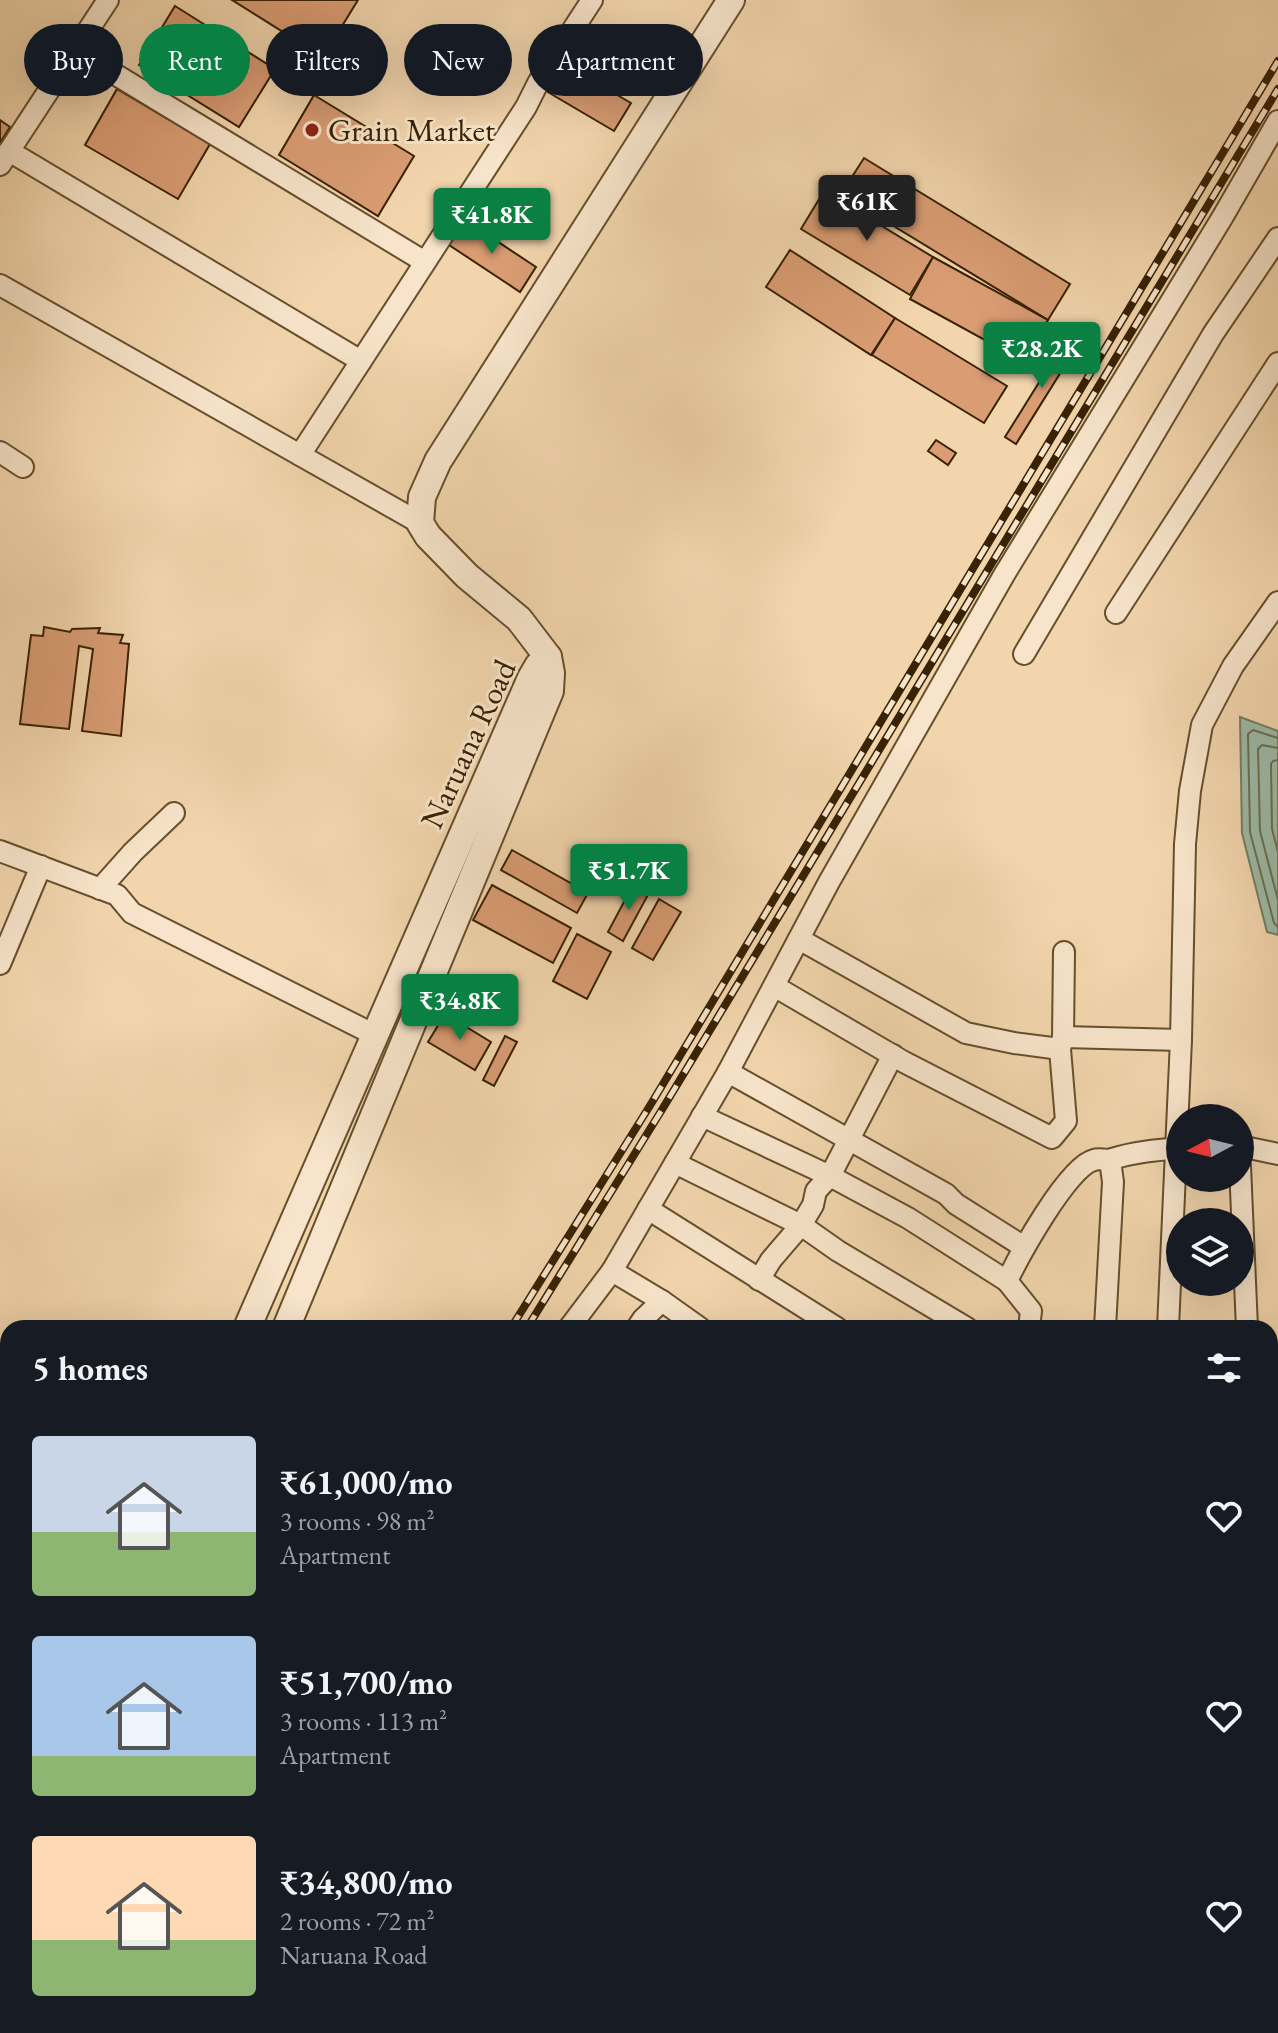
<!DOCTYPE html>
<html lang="en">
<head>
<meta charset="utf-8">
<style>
	:root { --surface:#171b24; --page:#20242c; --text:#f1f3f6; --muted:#9ea1a6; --accent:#0b8043 }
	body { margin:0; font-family:"EB Garamond",serif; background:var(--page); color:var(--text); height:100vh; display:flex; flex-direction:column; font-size:30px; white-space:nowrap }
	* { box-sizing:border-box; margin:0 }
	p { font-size:26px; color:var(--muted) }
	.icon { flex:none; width:44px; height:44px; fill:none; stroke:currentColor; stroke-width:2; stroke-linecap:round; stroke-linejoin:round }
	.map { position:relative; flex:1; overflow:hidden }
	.sheet { position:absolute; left:0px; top:1320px; width:1278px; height:714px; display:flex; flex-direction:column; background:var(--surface); border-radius:24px 24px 0 0; box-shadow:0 8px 32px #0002 }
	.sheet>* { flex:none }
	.banner { position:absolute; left:24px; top:24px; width:800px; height:72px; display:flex; gap:16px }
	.needle { width:52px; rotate:263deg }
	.tools { position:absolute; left:1166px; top:1104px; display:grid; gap:16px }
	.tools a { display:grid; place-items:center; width:88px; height:88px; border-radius:50%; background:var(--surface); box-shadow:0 8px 32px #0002; font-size:40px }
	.price { position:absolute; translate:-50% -68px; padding:0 18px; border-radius:8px; background:var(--accent); color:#fff; font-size:26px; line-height:52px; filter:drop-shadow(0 2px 4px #0008) }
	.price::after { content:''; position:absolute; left:50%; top:48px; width:24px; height:18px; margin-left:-12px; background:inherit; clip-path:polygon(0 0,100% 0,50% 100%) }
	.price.active { background:#222; color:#fff }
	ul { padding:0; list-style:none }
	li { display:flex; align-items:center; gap:24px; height:200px; padding:0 32px }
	li span { display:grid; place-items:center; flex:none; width:224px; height:160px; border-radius:8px; color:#555 }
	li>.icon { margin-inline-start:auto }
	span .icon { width:96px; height:96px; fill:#fffc; stroke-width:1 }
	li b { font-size:34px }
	h2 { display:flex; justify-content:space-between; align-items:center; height:96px; padding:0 32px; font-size:34px }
	.chip { padding:0 28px; border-radius:36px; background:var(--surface); box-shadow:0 8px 32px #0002; font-size:28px; line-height:72px }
	.chip.active { background:var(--accent); color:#fff }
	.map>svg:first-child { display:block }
</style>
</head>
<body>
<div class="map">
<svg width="1278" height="2033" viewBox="0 0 1278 2033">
	<rect width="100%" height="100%" fill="#f2d5ad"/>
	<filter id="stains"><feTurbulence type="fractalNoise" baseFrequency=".0025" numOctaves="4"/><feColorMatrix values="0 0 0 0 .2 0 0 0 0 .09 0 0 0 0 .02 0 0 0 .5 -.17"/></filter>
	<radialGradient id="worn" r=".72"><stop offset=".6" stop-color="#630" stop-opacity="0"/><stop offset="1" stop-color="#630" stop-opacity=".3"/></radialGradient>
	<!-- water -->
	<g fill="#9cb9a6" stroke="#747d64" stroke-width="2">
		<polygon points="1240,717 1278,731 1278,935 1267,932 1242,833"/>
		<polygon points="1275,1782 1278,1783 1278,1850 1275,1848 1270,1849 1270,1783"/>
		<polygon points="1278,1889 1278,2033 1232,2033 1212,2026 1270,2026 1270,1897"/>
	</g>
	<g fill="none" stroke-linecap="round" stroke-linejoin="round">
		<!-- shore -->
		<g stroke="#6a6e53" stroke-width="2">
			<polyline points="1278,738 1253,730 1248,734 1250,832 1274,923 1278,927"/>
			<polyline points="1278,748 1262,745 1258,749 1260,831 1278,900"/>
			<polyline points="1278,760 1273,761 1271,764 1272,829 1278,852"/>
		</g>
	</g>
	<!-- building -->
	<g fill="#d99c73" stroke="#382200" stroke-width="2">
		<polygon points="232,0 358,0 323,57"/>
		<polygon points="175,6 275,69 239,127 139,65"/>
		<polygon points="562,63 631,103 614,131 546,91"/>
		<polygon points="117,89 210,144 178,199 85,145"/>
		<polygon points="314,95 414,156 378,216 279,155"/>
		<polygon points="0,120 10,127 0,143"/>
		<polygon points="864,158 1070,284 1048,320 841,194"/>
		<polygon points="824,191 933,257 910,295 801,229"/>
		<polygon points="465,220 536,267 520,292 449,245"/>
		<polygon points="790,250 895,318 871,355 766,287"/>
		<polygon points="933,257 1048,320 1025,362 910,299"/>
		<polygon points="895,318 1007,386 984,423 872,355"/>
		<polygon points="1068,336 1079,343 1016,444 1005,437"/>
		<polygon points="936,440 956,453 948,465 928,451"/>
		<polygon points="44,627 70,632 72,629 100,628 98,633 123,635 120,643 129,644 121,736 82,731 93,649 79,646 69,729 20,724 31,635 43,636"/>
		<polygon points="512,850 588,893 577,913 501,870"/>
		<polygon points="634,883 650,891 623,941 608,932"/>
		<polygon points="492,885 571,928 553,963 473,920"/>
		<polygon points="659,899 681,912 653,960 632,948"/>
		<polygon points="577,934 611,952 587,999 553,981"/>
		<polygon points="445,1014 491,1042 475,1070 428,1042"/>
		<polygon points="505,1036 517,1042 494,1086 483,1080"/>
	</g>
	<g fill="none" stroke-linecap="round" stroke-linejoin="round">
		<!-- minor casing -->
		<g stroke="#664f2b" stroke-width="24">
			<g id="minor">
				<polyline points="75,50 425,262"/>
				<polyline points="9,151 361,361"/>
				<polyline points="0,165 108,0"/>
				<polyline points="0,285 420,523"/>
				<polyline points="0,452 23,467"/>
				<polyline points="300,455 526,107 538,83 592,0"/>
				<polyline points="1116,613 1278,363"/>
				<polyline points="1024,654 1213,334 1278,238"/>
				<polyline points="0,851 117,895 132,913 375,1035"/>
				<polyline points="100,889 133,852 174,813"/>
				<polyline points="799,939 966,1033 1014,1043 1060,1049"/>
				<polyline points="0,964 41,866"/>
				<polyline points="774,986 904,1062 1052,1138 1066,1121 1060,1049 1063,1037 1181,1040"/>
				<polyline points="1063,1037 1064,952"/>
				<polyline points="728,1072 946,1194 956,1204 1024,1247"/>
				<polyline points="702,1116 830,1176 908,1218 1007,1281"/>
				<polyline points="1240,1146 1278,1154"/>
				<polyline points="675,1163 801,1225 838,1251 967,1328"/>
				<polyline points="1240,1166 1247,1328"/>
				<polyline points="648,1209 837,1328"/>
				<polyline points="612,1271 662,1301 700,1328"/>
				<polyline points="759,1280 771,1260 801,1225 813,1205 816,1191 830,1176 893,1055"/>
				<polyline points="569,1328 612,1271 728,1072 829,882 1004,575 1222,218 1278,121"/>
				<polyline points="637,1328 643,1319 662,1301"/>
				<path d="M1029,1328L1031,1311L1007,1281C1019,1256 1068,1166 1094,1160C1100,1158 1106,1161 1112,1159C1134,1152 1157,1150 1180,1148"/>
				<polyline points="1105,1328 1113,1182 1110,1160"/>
				<polyline points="1168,1328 1181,1040 1185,844 1190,791 1202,725 1233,666 1278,602"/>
				<polyline points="1270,1403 1278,1401"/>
				<polyline points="0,1445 8,1452"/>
				<polyline points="473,2033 476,2026"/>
			</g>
		</g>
		<!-- tertiary casing -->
		<g stroke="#664f2b" stroke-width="30">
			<g id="tertiary">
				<polyline points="247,1328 531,678 538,666 548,657"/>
				<polyline points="286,1328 550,691 551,673 548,657 519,619 467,576 428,536 420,523 422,497 438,461 731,0"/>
				<polyline points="1270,1504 1278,1507"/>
				<polyline points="0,1698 8,1689"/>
				<polyline points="163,2026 168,2033"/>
				<polyline points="570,2026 588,2033"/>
				<polyline points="317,2033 368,2026"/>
			</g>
		</g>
		<!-- minor -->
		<use href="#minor" stroke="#f7e4ca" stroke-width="20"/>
		<!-- tertiary -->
		<use href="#tertiary" stroke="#f7e4ca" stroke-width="26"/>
		<!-- rail casing -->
		<g stroke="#382200" stroke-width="8">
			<g id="rail">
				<polyline points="511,1328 651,1104 1278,61"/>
				<polyline points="527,1328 663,1108 1278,89"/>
				<polyline points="1270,1588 1278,1584"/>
				<polyline points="1270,1731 1278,1729"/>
				<polyline points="0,1862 8,1856"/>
				<polyline points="0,1879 8,1873"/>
				<polyline points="0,2011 8,2008"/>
				<polyline points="0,2024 8,2022"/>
				<polyline points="130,2033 159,2026"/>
			</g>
		</g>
		<!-- rail -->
		<use href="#rail" stroke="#f7e4ca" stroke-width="5" stroke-dasharray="15" stroke-linecap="butt"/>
	</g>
	<!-- markers -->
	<circle fill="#8f2418" stroke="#f7e4ca" stroke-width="3" cx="312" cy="130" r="8"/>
	<g text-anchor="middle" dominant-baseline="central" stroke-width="6" stroke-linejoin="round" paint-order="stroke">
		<!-- poi labels -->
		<g font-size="32" fill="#382200" stroke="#f7e4ca" text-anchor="start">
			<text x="328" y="130">Grain Market</text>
		</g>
		<!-- street labels -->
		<g font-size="32" fill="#382200" stroke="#f7e4ca">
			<text transform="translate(468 744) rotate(-65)">Naruana Road</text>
		</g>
	</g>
	<rect width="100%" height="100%" filter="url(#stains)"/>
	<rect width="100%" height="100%" fill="url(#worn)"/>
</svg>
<div class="tools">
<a><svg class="needle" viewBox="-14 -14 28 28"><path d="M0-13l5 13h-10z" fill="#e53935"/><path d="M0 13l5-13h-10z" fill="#9ea1a6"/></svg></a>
<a><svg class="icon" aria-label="layers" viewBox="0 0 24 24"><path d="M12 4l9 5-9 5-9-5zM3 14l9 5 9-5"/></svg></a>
</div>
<b class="price active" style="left:867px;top:243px">₹61K</b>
<b class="price" style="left:492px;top:256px">₹41.8K</b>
<b class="price" style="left:1042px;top:390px">₹28.2K</b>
<b class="price" style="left:629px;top:912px">₹51.7K</b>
<b class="price" style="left:460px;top:1042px">₹34.8K</b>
<div class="banner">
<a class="chip">Buy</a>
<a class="chip active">Rent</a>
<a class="chip">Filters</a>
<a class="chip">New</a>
<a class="chip">Apartment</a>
</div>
<section class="sheet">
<h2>5 homes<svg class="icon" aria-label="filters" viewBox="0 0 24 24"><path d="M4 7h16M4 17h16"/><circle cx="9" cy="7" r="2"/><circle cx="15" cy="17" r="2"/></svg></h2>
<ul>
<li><span style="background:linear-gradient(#c9d6e8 60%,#8fb573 0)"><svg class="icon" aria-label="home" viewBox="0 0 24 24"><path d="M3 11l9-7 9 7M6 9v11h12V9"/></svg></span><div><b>₹61,000/mo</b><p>3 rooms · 98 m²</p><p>Apartment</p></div><svg class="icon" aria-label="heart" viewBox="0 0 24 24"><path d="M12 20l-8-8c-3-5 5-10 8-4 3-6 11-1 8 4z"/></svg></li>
<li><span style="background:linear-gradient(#a9c7e8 75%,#8fb573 0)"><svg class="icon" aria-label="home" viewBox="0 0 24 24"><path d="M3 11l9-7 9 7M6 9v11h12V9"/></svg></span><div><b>₹51,700/mo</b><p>3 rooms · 113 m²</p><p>Apartment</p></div><svg class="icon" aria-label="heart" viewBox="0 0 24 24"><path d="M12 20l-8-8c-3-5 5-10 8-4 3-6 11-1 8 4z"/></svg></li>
<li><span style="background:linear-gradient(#ffd9b3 65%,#8fb573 0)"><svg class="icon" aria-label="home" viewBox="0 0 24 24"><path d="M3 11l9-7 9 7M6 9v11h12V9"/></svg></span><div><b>₹34,800/mo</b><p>2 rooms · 72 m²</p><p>Naruana Road</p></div><svg class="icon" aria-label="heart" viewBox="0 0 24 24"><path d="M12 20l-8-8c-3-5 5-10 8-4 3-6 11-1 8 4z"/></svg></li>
</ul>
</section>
</div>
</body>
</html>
